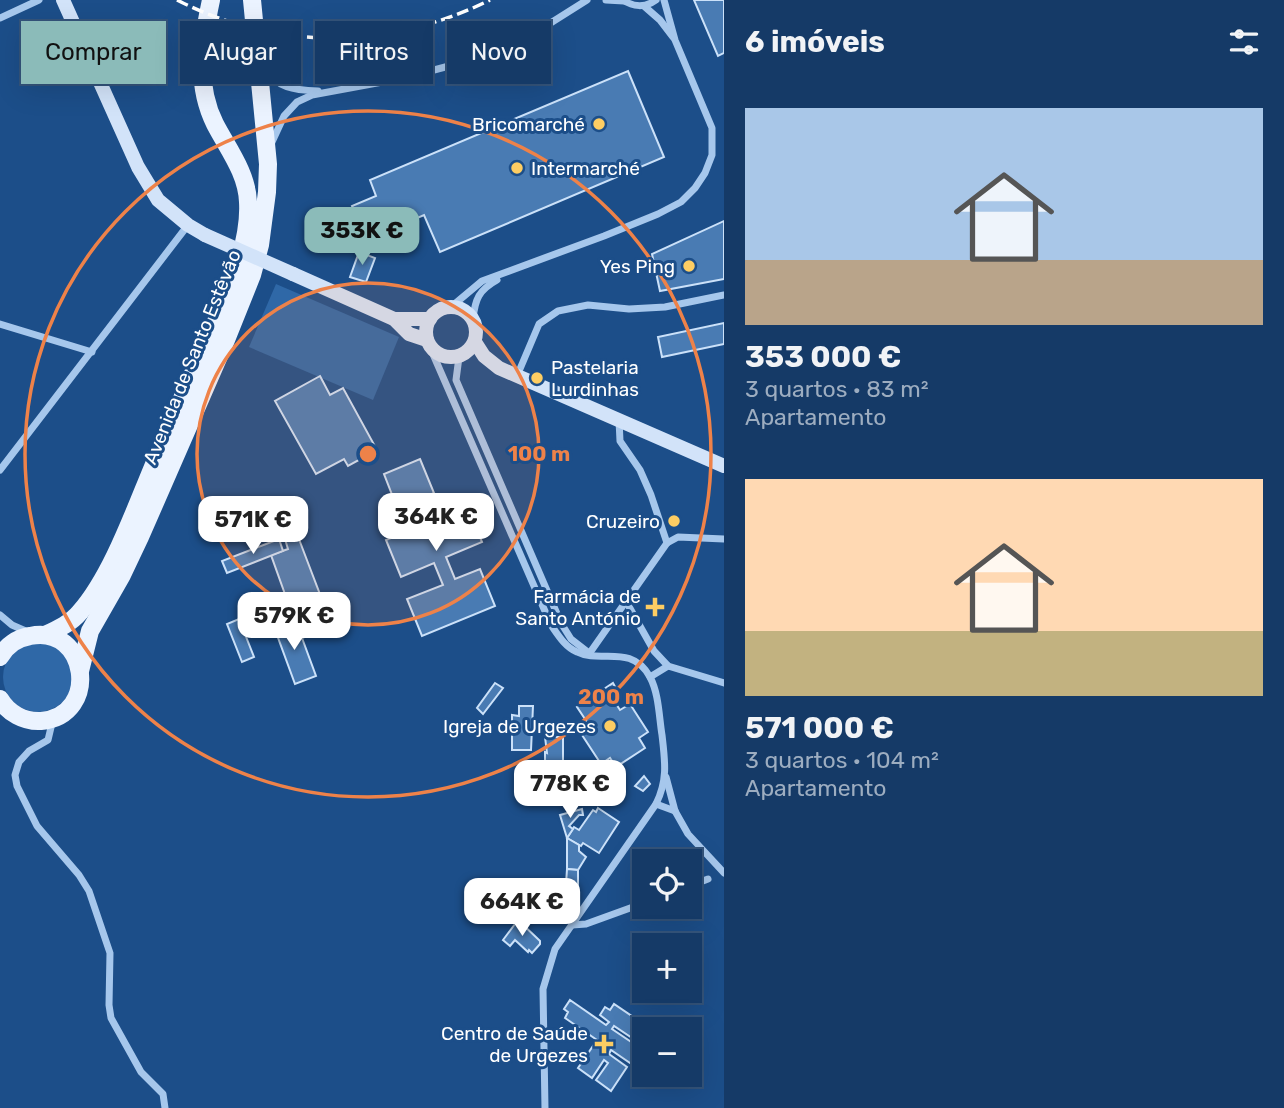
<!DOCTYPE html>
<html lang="pt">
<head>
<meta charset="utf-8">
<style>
	:root { --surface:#153a67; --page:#224570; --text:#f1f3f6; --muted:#9dadc0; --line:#34547b; --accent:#8bbbb9 }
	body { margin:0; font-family:Rubik,sans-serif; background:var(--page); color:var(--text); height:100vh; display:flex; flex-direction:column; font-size:26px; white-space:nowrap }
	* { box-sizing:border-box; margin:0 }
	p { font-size:23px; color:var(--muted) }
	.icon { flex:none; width:38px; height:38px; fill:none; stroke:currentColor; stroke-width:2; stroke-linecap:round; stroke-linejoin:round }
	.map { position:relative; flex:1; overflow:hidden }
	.sheet { display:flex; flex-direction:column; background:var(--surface); width:560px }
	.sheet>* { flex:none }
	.top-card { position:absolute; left:21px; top:21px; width:597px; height:63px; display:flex; gap:14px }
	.controls { position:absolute; left:632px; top:849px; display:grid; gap:14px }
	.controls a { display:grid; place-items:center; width:70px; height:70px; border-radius:0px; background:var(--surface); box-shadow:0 7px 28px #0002,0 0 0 2px var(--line); font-size:35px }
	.price { position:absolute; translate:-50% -60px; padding:0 16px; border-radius:14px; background:#fff; color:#222; font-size:23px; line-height:46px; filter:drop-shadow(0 2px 4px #0008) }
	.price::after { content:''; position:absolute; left:50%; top:42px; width:21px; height:16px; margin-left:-10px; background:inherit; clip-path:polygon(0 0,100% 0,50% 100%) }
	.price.current { background:var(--accent); color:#111 }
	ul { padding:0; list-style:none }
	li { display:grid; align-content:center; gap:14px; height:371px; padding:0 21px }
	li span { display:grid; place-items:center; height:217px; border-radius:0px; color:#555 }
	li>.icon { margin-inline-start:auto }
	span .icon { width:126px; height:126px; fill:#fffc; stroke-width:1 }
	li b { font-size:30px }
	h2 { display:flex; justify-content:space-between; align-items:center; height:84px; padding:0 21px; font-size:30px }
	.tag { padding:0 24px; border-radius:0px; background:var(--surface); box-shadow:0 7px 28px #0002,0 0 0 2px var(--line); font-size:24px; line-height:63px }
	.tag.current { background:var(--accent); color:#111 }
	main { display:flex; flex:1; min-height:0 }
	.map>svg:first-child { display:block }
</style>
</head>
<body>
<main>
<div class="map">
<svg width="724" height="1108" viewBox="0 0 724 1108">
	<rect width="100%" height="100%" fill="#1c4e89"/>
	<!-- green -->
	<g fill="#2f68a7">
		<polygon points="276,284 399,337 373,400 249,347"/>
		<circle cx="38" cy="677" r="35"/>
	</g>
	<!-- building -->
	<g fill="#497bb3" stroke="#cbe1f9" stroke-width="2">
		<polygon points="694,0 724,0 724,53 718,56"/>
		<polygon points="628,71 664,157 440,252 424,215 366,240 352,206 376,196 370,180"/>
		<polygon points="724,221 724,279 660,291 652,254"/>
		<polygon points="359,252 375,258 366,282 350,277"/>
		<polygon points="724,323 724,344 662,357 658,337"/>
		<polygon points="320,376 330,395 343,388 377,450 348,466 344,459 316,474 275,401"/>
		<polygon points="420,459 434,493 424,498 433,519 467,505 482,542 446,557 455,579 480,569 495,606 422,636 407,599 443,585 434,563 401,577 386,540 420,526 412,505 398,510 384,474"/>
		<polygon points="297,534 321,597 291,611 271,555 288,549 285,539"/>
		<polygon points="279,539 283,551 227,573 222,561"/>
		<polygon points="318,598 321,605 288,618 286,613"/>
		<polygon points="282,602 288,618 245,635 239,619"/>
		<polygon points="297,615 305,637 297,640 288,618"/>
		<polygon points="288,618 297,640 302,638 316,676 295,684 273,624"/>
		<polygon points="239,619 254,657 242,662 227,624"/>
		<polygon points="495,683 503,688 483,714 477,708"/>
		<polygon points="613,683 618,692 611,696 620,710 630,704 648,732 639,738 645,748 616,767 610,758 601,764 582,735 591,728 577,707"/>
		<polygon points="519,706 533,706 531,750 512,750 512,715 519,716"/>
		<polygon points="545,737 563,737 563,761 545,761 545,752 547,753"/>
		<polygon points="644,776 650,784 643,791 635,786"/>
		<polygon points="598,808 619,822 599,853 583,843 581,846 567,838 574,827 579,830 593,810 596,812"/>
		<polygon points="582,809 583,815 579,815 569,826 573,829 567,838 560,815"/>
		<polygon points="567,838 579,845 579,851 586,857 578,870 567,869"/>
		<polygon points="567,869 578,870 578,900 565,899 565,903 558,903 559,884 566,884"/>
		<polygon points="545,885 554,885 553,905 544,905"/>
		<polygon points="518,920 540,941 540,944 532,953 529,950 528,952 515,940 510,946 503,940"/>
		<polygon points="570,1000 606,1025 609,1022 600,1015 605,1007 610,1010 614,1004 651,1029 644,1029 644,1046 614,1026 612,1029 643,1050 630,1063 611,1050 609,1054 627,1067 611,1091 596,1080 608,1063 604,1060 592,1078 578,1068 597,1040 565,1018 568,1012 564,1009"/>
	</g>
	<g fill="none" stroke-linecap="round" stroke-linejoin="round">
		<!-- street -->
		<g stroke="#a6c7ec" stroke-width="7">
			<polyline points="606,0 624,1"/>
			<path d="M623,0C633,7 645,8 656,0"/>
			<polyline points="644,6 660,20 673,37"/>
			<polyline points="0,18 39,0"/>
			<path d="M264,66C277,89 294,90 318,91"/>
			<polyline points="272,142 284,116 297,102 312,95 404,78 479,58 530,36 587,0"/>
			<polyline points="451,307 482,281 604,236 658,214 681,202 695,188 705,173 712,155 712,128 675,40 664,0"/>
			<path d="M473,319C475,299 479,290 497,280"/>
			<polyline points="0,324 92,352"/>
			<path d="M429,345L551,625C558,635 565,647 577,652C600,664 631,643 650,677C659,694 659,717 662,735C665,761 668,780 656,804L555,949L543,989L545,1108"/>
			<polyline points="459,357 456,380 561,623 571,639 589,653"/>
			<polyline points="517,376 539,324 558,311 588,305 629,309 665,307 724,295"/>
			<polyline points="619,420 620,441 640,470 651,495 667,543"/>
			<polyline points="0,470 188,225"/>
			<polyline points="627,603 654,651 668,666 724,683"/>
			<polyline points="0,615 12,625 28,632"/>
			<polyline points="589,654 667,543 678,537 724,539"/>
			<polyline points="650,677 668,666"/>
			<polyline points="53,719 48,740 29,751 19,762 15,775 17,786 37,826 79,875 89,891 110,953 109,1005 111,1018 141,1072 163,1094 165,1108"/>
			<polyline points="666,777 675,811 688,834 724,873"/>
			<polyline points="656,804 675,811"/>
			<polyline points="690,886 708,879"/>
			<polyline points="572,925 586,924 644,903"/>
		</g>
		<!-- secondary -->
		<g stroke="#d2e3f9" stroke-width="14">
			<polyline points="63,0 138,167 158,200 188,225 205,235"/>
			<polyline points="293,274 394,319 409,334 427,340"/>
			<circle cx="451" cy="332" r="25"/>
			<polyline points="394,319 430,319"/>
			<polyline points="475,342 484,356 499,368 724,466"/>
		</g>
		<!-- primary -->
		<g stroke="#ebf3ff" stroke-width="18">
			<path d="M45,635C58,629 71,623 80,612C114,573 137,503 158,455C172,423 185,390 200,358C219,314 251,251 248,202C247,173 228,149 215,124C195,84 202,42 211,0"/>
			<path d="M0,657C6,646 17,638 30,636C88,624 101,716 41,721C24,722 8,713 0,699"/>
			<polyline points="80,671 90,631 122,575 140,537 226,340 252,275 260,245 267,192 268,164 252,0"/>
		</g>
		<!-- rail -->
		<path stroke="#fff" stroke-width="3.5" stroke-dasharray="12 5" stroke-linecap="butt" d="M177,0C277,51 389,50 490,0"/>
		<!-- secondary-bridge -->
		<polyline stroke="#d2e3f9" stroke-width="14" points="205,235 293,274"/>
	</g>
	<!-- distance rings -->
	<circle cx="368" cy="454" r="171" fill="#ee8249" fill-opacity=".12"/>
	<g fill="none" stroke="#ee8249" stroke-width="3.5">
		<circle cx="368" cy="454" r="171"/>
		<circle cx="368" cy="454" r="343"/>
	</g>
	<!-- markers -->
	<g fill="#fdcd63" stroke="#1c4e89" stroke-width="2.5">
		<circle cx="599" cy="124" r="7"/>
		<circle cx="517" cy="168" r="7"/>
		<circle cx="689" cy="266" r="7"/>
		<circle cx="537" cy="378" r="7"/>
		<circle cx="674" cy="521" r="7"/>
		<path d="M651.5 596.5h7v7h7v7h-7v7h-7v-7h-7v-7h7z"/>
		<circle cx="610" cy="726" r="7"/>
		<path d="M600.5 1033.5h7v7h7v7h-7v7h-7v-7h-7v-7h7z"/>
	</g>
	<g text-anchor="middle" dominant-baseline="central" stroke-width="6" stroke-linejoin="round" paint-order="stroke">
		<!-- poi labels -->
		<g font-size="19" fill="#fff" stroke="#1c4e89" text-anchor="end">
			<text x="585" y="124">Bricomarché</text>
			<text x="531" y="168" text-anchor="start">Intermarché</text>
			<text x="675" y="266">Yes Ping</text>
			<text x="551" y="367" text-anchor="start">Pastelaria<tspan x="551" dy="22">Lurdinhas</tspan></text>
			<text x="660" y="521">Cruzeiro</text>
			<text x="641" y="596">Farmácia de<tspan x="641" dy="22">Santo António</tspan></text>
			<text x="596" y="726">Igreja de Urgezes</text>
			<text x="588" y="1033">Centro de Saúde<tspan x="588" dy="22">de Urgezes</tspan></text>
		</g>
		<!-- street labels -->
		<g font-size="19" fill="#fff" stroke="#1c4e89">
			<text transform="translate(192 357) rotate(-68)">Avenida de Santo Estêvão</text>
		</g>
	</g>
	<circle cx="368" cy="454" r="10" fill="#ee8249" stroke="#1c4e89" stroke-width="3.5"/>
	<g font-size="21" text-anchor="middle" font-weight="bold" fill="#ee8249" stroke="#1c4e89" stroke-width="6" stroke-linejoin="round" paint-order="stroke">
		<text x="539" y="461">100 m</text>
		<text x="611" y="704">200 m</text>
	</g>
</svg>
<div class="controls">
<a><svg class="icon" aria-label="locate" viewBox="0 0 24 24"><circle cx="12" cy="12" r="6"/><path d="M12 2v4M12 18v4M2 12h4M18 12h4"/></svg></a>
<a>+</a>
<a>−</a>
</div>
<b class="price current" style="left:362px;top:267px">353K €</b>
<b class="price" style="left:436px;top:553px">364K €</b>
<b class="price" style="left:253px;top:556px">571K €</b>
<b class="price" style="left:294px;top:652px">579K €</b>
<b class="price" style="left:570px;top:820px">778K €</b>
<b class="price" style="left:522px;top:938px">664K €</b>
<div class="top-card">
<a class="tag current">Comprar</a>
<a class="tag">Alugar</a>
<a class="tag">Filtros</a>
<a class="tag">Novo</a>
</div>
</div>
<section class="sheet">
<h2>6 imóveis<svg class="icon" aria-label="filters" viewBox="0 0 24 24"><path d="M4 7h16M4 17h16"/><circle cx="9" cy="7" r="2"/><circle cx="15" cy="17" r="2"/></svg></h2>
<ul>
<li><span style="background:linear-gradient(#a9c7e8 70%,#b9a48a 0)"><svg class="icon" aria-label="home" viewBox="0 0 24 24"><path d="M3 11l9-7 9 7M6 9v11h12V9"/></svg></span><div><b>353 000 €</b><p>3 quartos · 83 m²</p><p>Apartamento</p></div></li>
<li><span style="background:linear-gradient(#ffd9b3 70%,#c2b280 0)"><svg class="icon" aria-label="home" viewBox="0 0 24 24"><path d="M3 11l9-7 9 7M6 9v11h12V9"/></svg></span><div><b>571 000 €</b><p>3 quartos · 104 m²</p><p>Apartamento</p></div></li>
</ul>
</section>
</main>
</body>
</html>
